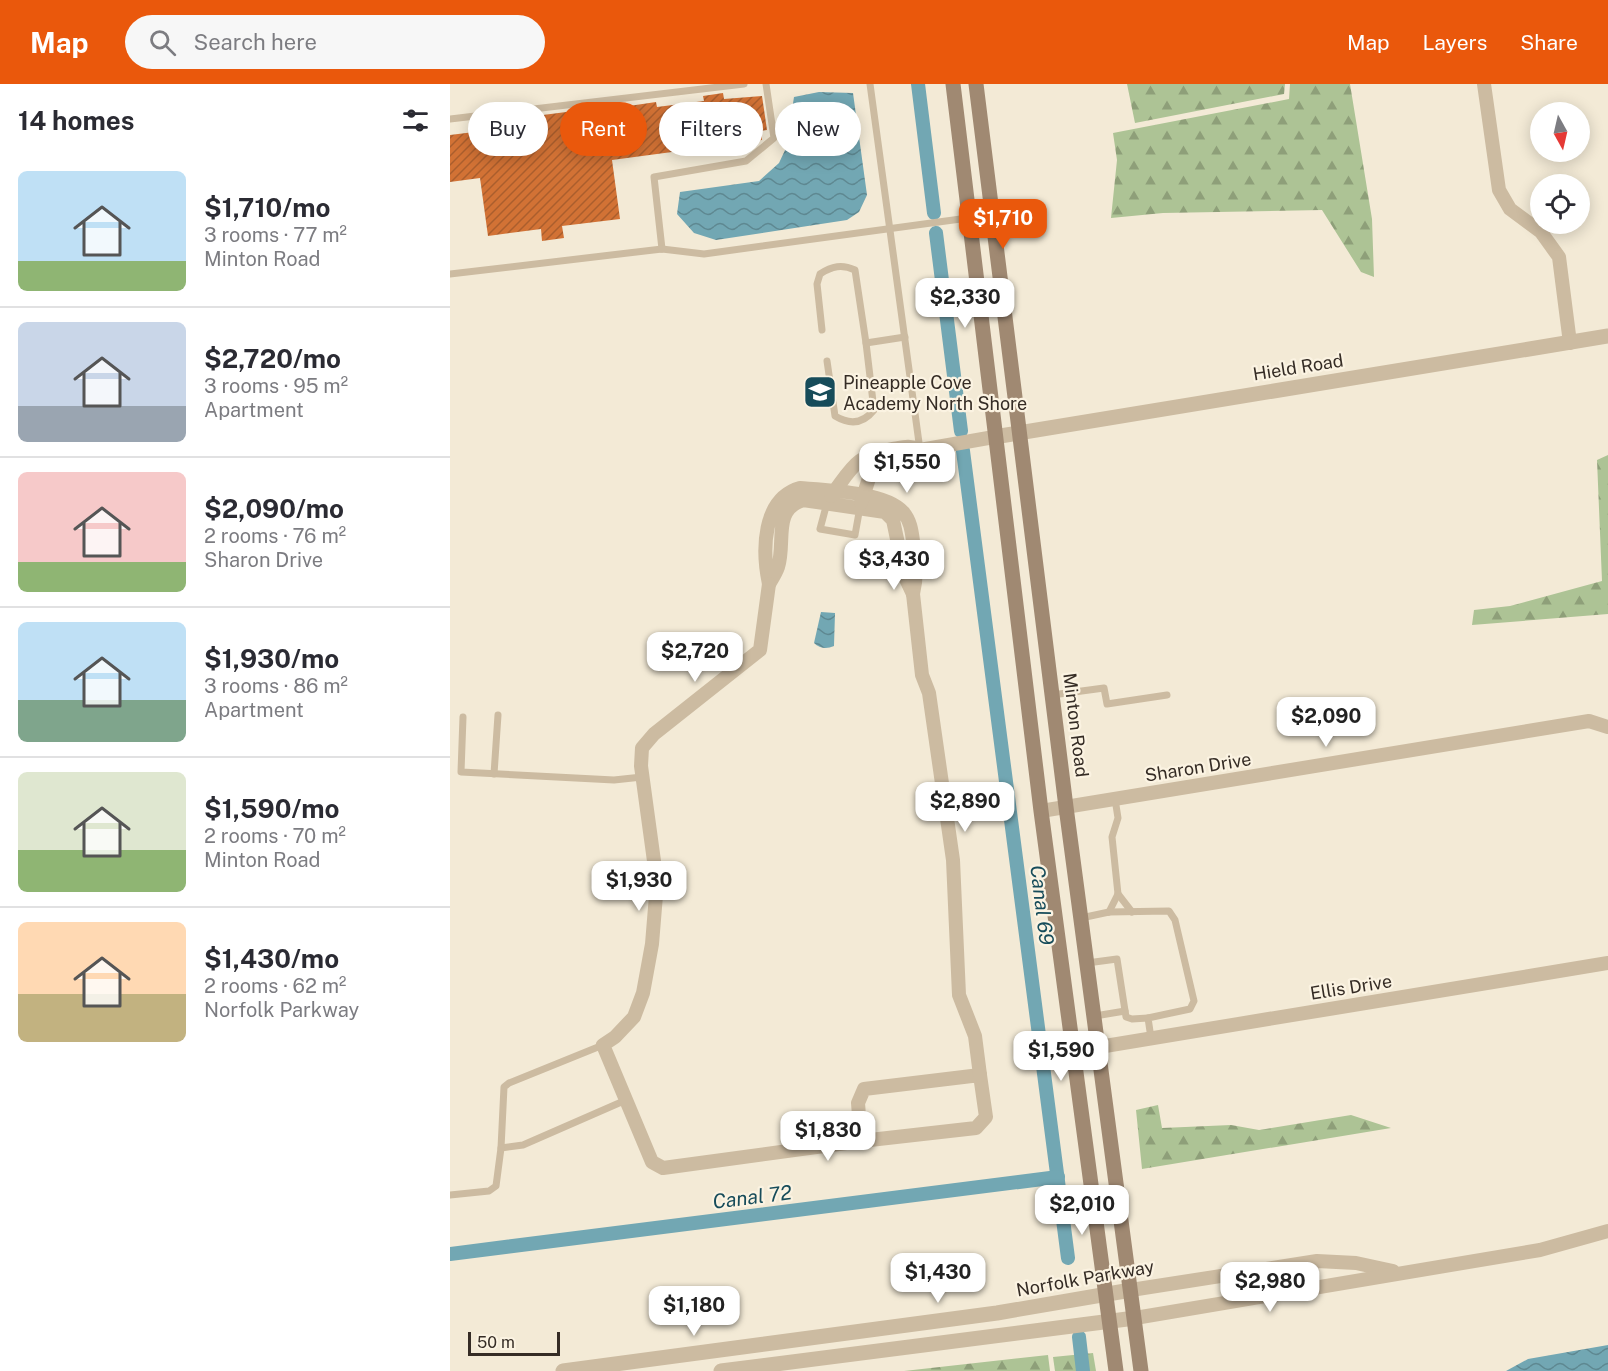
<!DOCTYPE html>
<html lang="en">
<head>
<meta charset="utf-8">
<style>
	:root { --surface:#fff; --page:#f7f7f7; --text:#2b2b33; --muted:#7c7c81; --line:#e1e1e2; --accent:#ea580c }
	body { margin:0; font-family:"Public Sans",sans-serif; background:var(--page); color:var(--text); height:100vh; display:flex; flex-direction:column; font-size:22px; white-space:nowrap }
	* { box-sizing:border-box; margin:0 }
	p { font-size:20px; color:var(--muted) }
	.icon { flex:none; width:33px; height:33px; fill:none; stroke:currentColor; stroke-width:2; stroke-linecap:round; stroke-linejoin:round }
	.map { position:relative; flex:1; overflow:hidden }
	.sheet { display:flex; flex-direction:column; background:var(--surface); width:450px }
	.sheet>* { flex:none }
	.hud { position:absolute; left:18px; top:18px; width:570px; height:54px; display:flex; gap:12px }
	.needle { width:39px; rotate:172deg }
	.controls { position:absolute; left:1080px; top:18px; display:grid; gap:12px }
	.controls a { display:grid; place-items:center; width:60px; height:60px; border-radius:50%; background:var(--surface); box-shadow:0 3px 15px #0003; font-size:30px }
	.scale { position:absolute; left:18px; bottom:15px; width:92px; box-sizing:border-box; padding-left:6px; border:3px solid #352c25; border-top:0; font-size:16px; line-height:21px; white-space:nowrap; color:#352c25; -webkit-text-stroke:4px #fbf3e2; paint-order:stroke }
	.price { position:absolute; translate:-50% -51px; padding:0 14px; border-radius:12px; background:#fff; color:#222; font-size:20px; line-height:39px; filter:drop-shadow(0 2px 3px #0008) }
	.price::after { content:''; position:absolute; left:50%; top:36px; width:18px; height:14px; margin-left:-9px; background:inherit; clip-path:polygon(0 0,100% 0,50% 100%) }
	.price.on { background:var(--accent); color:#fff }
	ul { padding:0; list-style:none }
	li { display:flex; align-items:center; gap:18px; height:150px; padding:0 18px }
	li+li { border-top:2px solid var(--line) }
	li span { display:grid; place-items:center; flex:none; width:168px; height:120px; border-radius:9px; color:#555 }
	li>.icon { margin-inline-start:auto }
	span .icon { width:72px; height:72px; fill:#fffc; stroke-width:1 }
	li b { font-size:26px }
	h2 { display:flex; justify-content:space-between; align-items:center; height:72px; padding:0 18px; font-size:26px }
	.pill { padding:0 21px; border-radius:27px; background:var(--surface); box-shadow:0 3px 15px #0003; font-size:21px; line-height:54px }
	.pill.on { background:var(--accent); color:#fff }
	header { display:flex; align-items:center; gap:36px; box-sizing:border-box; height:84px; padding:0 30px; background:var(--accent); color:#fff }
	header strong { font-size:28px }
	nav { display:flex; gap:33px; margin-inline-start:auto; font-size:21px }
	.search { width:420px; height:54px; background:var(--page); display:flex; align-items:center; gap:15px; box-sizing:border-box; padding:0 21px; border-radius:33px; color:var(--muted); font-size:22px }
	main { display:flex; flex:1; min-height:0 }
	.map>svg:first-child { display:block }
</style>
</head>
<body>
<header>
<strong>Map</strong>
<div class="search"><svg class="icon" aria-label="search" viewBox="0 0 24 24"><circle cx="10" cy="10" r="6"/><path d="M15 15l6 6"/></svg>Search here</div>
<nav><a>Map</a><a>Layers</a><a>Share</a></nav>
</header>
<main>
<section class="sheet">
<h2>14 homes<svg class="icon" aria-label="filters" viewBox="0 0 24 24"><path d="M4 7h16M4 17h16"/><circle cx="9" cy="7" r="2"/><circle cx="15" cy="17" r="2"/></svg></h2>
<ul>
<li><span style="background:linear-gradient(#bfe0f5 75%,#8fb573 0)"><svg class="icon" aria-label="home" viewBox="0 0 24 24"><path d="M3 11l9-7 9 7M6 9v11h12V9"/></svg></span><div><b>$1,710/mo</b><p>3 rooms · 77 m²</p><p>Minton Road</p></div></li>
<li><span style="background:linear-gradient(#c9d6e8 70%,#9aa5b1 0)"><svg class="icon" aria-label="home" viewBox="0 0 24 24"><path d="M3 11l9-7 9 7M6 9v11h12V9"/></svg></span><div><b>$2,720/mo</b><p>3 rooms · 95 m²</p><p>Apartment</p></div></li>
<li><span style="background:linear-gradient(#f6c9c9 75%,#8fb573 0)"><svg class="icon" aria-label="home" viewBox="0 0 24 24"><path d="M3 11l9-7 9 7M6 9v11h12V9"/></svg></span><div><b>$2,090/mo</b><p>2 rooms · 76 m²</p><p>Sharon Drive</p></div></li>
<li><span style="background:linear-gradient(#bfe0f5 65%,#7fa58c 0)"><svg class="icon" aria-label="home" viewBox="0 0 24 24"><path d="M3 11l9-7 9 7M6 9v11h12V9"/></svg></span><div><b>$1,930/mo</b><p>3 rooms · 86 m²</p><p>Apartment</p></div></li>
<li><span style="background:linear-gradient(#dfe7d0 65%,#8fb573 0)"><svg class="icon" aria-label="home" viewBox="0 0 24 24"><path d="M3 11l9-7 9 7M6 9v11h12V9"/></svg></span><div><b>$1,590/mo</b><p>2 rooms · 70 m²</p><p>Minton Road</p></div></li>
<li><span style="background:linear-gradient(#ffd9b3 60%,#c2b280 0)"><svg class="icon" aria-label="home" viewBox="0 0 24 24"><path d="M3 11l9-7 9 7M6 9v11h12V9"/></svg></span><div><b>$1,430/mo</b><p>2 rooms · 62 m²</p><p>Norfolk Parkway</p></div></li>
</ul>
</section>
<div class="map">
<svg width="1158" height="1287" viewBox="0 0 1158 1287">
	<defs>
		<pattern id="forest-firs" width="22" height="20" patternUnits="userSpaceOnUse" patternTransform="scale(1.5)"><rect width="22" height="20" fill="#adc395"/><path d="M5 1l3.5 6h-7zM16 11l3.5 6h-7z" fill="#8e9f79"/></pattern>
		<pattern id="water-waves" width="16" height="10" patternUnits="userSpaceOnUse" patternTransform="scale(1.5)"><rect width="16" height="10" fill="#72a7b3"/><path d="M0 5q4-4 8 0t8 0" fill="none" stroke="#5e8891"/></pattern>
		<pattern id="building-hatch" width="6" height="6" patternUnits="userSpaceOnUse" patternTransform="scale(1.5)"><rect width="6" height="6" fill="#d27235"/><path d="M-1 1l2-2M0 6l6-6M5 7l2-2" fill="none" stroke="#ab5e2d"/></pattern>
	</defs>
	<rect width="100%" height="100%" fill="#f3ead6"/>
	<!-- forest -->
	<g fill="url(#forest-firs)">
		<polygon points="677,0 835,0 834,10 685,39"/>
		<polygon points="840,0 900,0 922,135 924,193 911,188 872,126 713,129 661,134 667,76 663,49 839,15"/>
		<polygon points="1158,371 1158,530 1022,541 1024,526 1060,522 1152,497 1147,376"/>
		<polygon points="708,1021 712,1044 781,1041 809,1046 901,1031 941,1044 692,1085 686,1026"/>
		<polygon points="643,1269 646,1287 605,1287 603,1273"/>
		<polygon points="598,1271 600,1287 454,1287"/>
	</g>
	<!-- water -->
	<g fill="url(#water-waves)">
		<polygon points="369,8 403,9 417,111 409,128 397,136 266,156 244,149 227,130 230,108 309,97 329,79 336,64 344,13"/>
		<path d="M371,528L385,529L384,562C377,565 370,565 364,559Z"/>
		<polygon points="1158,1261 1158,1287 1056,1287 1078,1275"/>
	</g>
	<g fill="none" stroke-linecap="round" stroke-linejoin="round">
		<!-- canal -->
		<g stroke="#72a7b3" stroke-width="14">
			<polyline points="468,0 484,129"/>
			<polyline points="486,149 511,347"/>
			<polyline points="513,367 618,1174"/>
			<polyline points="0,1170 608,1093"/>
			<polyline points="629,1253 633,1287"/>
		</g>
	</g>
	<!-- building -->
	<polygon fill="url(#building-hatch)" points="273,9 274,15 312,12 317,46 311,47 312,56 162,76 170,135 112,142 114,154 92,157 91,145 38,152 30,94 0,98 0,51 24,48 23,40 155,23 156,30 179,27 179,22 206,18 207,23 254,17 253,12"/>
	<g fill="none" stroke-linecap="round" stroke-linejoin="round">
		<!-- service -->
		<g stroke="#ccbba1" stroke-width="7">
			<polyline points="420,0 470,366"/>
			<polyline points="0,35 294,0"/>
			<polyline points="212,165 204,93 296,77 324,54 316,0"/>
			<polyline points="0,190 212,165 254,170 518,134"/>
			<path d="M372,246L367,200L370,190C382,182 392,180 405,186L416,259L455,253"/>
			<path d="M377,277L385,332C400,341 413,340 424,326L416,259"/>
			<polyline points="377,419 370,445 405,451 410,423"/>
			<polyline points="602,611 654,604 657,620 717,611"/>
			<polyline points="13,633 11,688 164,696 192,693"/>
			<polyline points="44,690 48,631"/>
			<polyline points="668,810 682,828"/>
			<polyline points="659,828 668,810 662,753 668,734 665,715"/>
			<polyline points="631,834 659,828 719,827 725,836 744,917 740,925 698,934 701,954"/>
			<polyline points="637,879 667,875 676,933 682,935 698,934"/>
			<polyline points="645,932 675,927"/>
			<polyline points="153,961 59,999 54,1003 51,1064 73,1061 176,1016"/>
			<polyline points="0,1111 39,1107 46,1102 51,1064"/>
		</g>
		<!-- minor -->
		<g stroke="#ccbba1" stroke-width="14">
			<polyline points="1034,0 1049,106 1060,125 1091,148 1109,173 1120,259"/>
			<path d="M350,404C376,406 436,408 453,428C462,438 462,452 464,464C466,481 467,493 463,510L455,493L443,436L435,428L353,416C322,426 336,458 328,483C326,489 322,495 319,500C312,467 312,415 350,404Z"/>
			<path d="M381,412C403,383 404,372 443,365C454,363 460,361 470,366L544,353"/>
			<polyline points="411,419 421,388 437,379 463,375 470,366"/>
			<polyline points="319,500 310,566 204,650 192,664 191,682 207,799 202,860 193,909 184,933 165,953 153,961 202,1078 213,1084 411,1057 408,1019 414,1005 530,991 536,1033 526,1044 411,1057"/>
			<polyline points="463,510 472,591 479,609 503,776 509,911 525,952 530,991"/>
			<polyline points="591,727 1139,637 1158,643"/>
			<polyline points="649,963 1158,879"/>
			<polyline points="681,1206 867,1177 906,1179 943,1187"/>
			<polyline points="685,1234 1090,1166 1158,1147"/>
		</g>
		<!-- tertiary -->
		<g stroke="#ccbba1" stroke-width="15">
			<polyline points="544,353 1158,252"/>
			<polyline points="113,1287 547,1229 681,1206"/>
			<polyline points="271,1287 685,1234"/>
		</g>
		<!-- secondary -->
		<g stroke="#a08972" stroke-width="15">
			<polyline points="503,0 591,727 666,1287"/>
			<polyline points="526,0 616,723 691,1287"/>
		</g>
	</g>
	<!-- icons -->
	<defs>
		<g id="school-square" transform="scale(1.725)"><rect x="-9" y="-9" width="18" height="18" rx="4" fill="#174c5a" stroke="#fbf3e2"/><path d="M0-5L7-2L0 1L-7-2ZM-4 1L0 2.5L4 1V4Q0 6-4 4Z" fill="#fff"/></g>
	</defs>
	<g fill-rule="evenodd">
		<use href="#school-square" x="370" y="308"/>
	</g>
	<g text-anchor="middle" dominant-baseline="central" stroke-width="4.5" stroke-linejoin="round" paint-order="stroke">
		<!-- street labels -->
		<g font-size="18" fill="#352c25" stroke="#fbf3e2">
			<text transform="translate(848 283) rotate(-9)">Hield Road</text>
			<text transform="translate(626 641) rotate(83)">Minton Road</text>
			<text transform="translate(748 683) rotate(-9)">Sharon Drive</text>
			<text transform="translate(901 903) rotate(-9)">Ellis Drive</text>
			<text transform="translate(635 1194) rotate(-10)">Norfolk Parkway</text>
		</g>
		<!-- poi labels -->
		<g font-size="18" fill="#352c25" stroke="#fbf3e2" text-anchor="start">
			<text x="393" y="298">Pineapple Cove<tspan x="393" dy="21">Academy North Shore</tspan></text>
		</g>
		<!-- water labels -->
		<g font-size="20" font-style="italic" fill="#174c5a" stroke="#fbf3e2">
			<text transform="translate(592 821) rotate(83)">Canal 69</text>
			<text transform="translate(302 1113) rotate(-7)">Canal 72</text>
		</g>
	</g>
</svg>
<div class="controls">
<a><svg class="needle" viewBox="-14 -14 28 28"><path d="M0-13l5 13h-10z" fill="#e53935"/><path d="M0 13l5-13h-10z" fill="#7c7c81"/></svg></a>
<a><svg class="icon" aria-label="locate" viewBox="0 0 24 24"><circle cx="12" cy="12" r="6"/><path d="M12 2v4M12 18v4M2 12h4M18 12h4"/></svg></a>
</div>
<div class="scale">50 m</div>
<b class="price on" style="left:553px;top:166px">$1,710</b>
<b class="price" style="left:515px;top:245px">$2,330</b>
<b class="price" style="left:457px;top:410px">$1,550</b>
<b class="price" style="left:444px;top:507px">$3,430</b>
<b class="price" style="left:245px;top:599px">$2,720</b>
<b class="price" style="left:876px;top:664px">$2,090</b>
<b class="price" style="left:515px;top:749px">$2,890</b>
<b class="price" style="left:189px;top:828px">$1,930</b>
<b class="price" style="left:611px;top:998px">$1,590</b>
<b class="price" style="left:378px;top:1078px">$1,830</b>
<b class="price" style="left:632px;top:1152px">$2,010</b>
<b class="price" style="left:488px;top:1220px">$1,430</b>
<b class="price" style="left:820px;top:1229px">$2,980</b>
<b class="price" style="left:244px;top:1253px">$1,180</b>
<div class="hud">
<a class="pill">Buy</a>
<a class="pill on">Rent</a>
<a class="pill">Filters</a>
<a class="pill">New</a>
</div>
</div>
</main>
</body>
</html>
